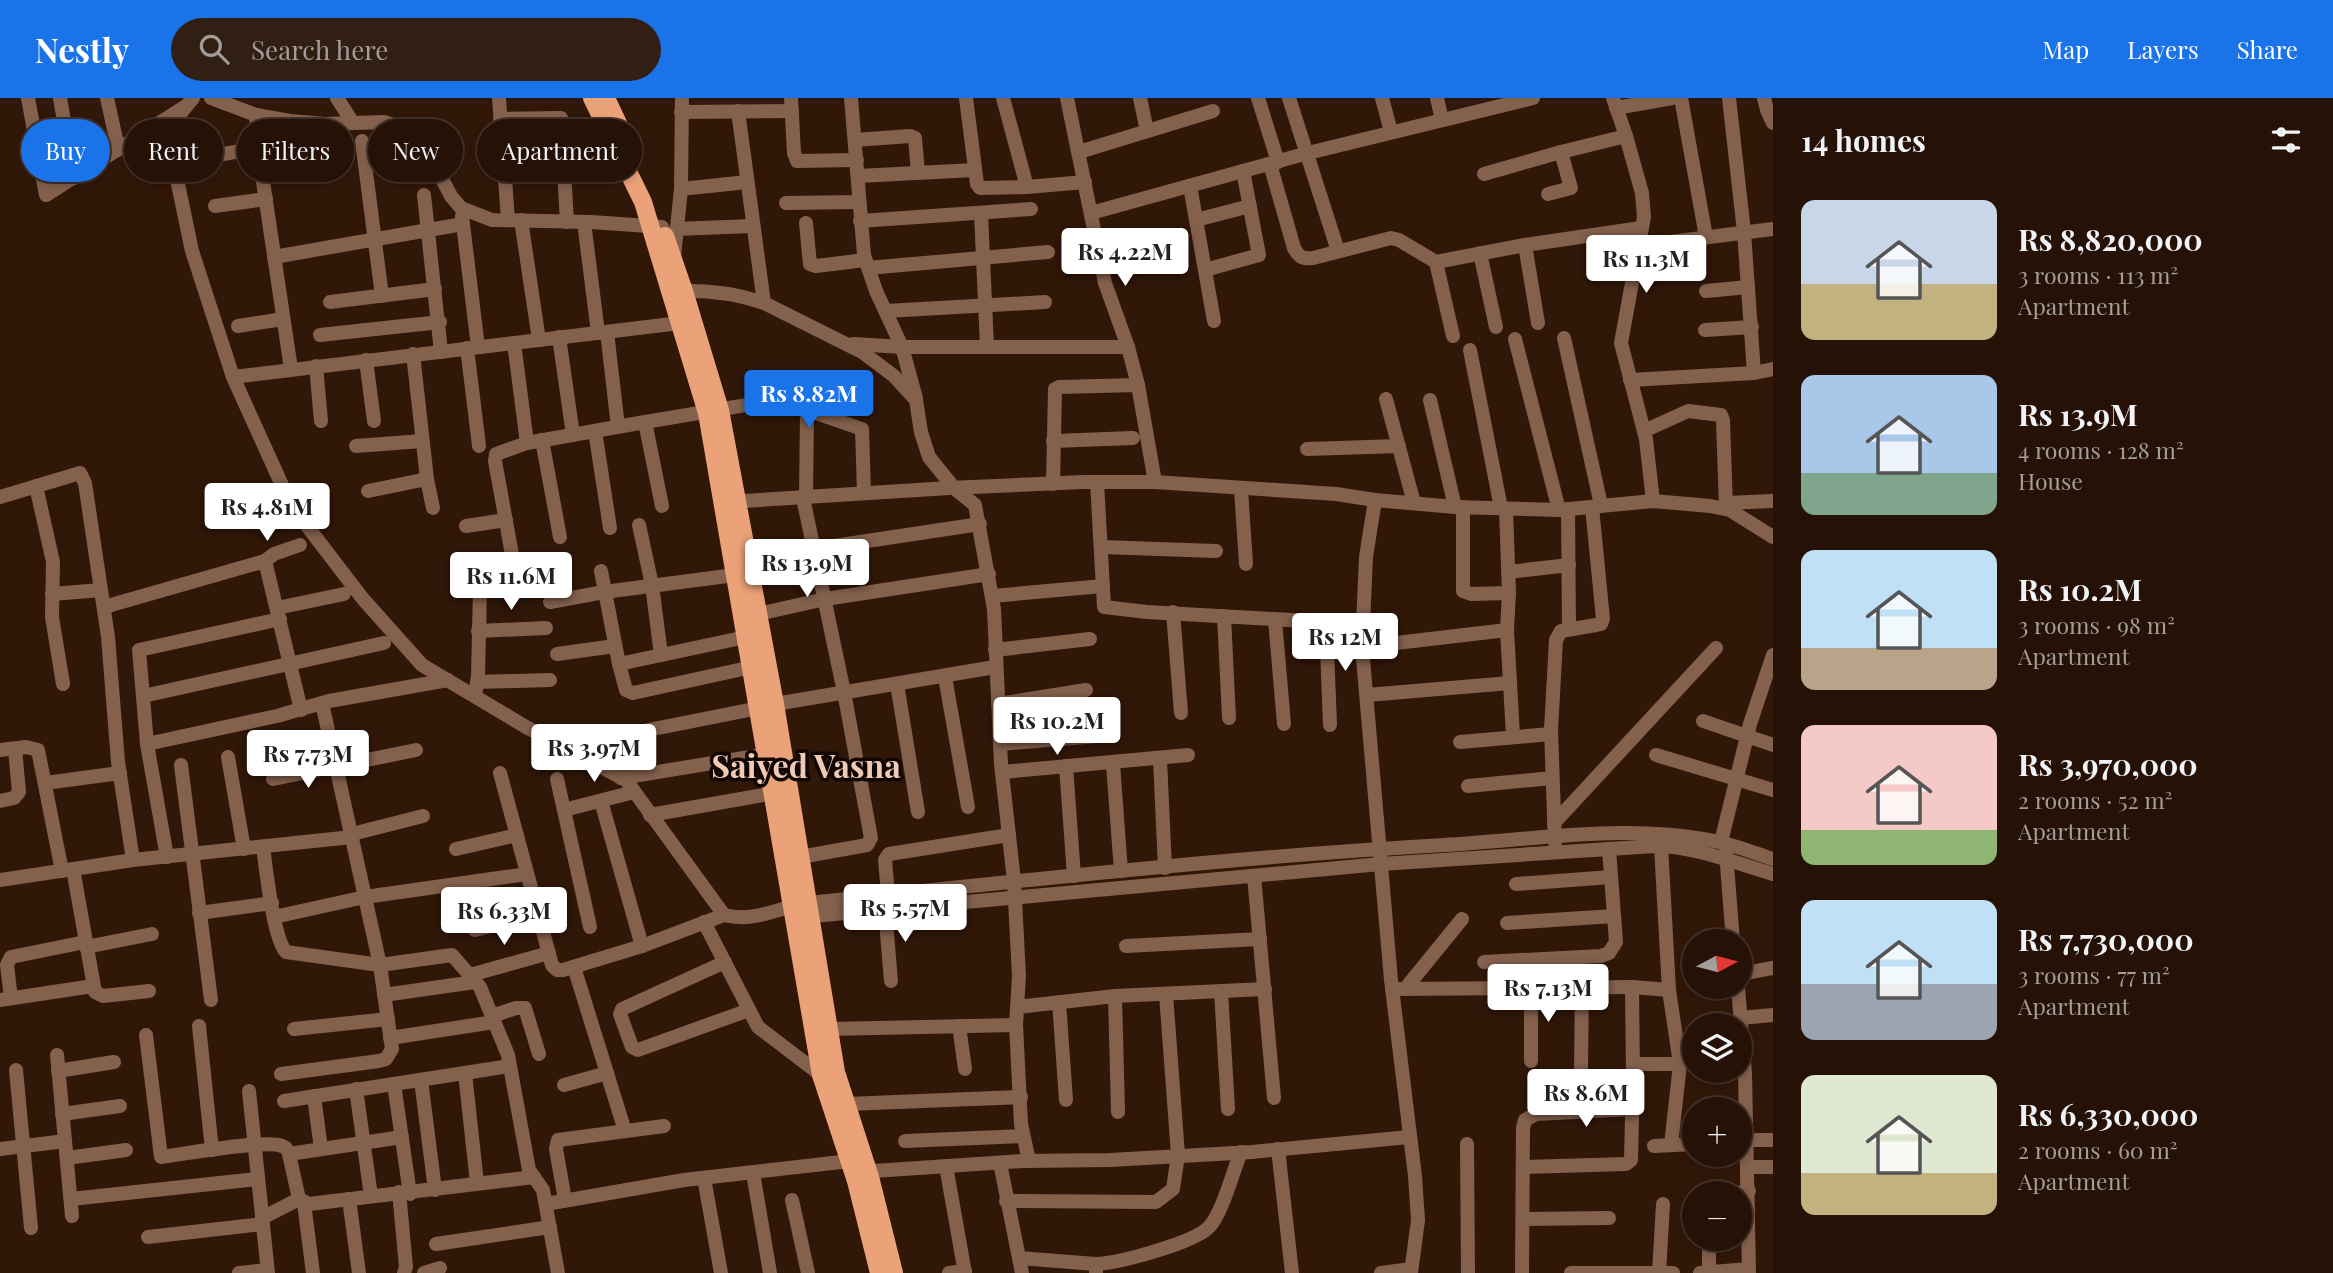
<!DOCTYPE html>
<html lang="en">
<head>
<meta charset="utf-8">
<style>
	:root { --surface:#251106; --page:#311f14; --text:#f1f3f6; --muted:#a39d9b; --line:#423128; --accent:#1a73e8 }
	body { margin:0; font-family:"Playfair Display",serif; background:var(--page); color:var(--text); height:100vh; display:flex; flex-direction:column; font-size:26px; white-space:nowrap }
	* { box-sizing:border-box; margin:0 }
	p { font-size:23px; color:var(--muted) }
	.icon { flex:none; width:38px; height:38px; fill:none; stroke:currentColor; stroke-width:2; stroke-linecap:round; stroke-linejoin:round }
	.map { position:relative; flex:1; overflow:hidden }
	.details { display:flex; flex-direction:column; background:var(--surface); width:560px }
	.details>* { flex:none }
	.hud { position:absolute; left:21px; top:21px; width:665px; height:63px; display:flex; gap:14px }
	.needle { width:46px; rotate:83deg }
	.controls { position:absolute; left:1682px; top:831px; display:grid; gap:14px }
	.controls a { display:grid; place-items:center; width:70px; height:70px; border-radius:50%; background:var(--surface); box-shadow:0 4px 10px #0003,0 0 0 2px var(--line); font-size:35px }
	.price { position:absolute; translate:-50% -60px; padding:0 16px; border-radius:7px; background:#fff; color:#222; font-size:23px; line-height:46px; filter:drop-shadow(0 2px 4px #0008) }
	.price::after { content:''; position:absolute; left:50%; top:42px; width:21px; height:16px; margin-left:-10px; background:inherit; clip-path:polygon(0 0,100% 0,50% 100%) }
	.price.selected { background:var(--accent); color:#fff }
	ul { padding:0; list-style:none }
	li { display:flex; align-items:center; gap:21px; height:175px; padding:0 28px }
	li span { display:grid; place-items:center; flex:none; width:196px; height:140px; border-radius:14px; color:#555 }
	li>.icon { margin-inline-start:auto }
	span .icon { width:84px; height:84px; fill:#fffc; stroke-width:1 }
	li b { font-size:30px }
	h2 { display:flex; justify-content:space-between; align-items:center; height:84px; padding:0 28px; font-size:30px }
	.pill { padding:0 24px; border-radius:32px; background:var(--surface); box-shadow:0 4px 10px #0003,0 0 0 2px var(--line); font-size:24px; line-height:63px }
	.pill.selected { background:var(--accent); color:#fff }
	header { display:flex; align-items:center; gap:42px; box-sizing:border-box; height:98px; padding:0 35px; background:var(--accent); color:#fff }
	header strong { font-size:33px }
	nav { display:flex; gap:38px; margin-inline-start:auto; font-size:24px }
	.search { width:490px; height:63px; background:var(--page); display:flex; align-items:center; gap:18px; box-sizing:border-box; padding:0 24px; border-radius:38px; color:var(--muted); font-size:26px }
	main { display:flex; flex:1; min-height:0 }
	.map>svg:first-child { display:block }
</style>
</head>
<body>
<header>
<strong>Nestly</strong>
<div class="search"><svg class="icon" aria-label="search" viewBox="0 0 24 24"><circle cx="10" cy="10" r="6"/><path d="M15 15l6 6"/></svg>Search here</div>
<nav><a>Map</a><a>Layers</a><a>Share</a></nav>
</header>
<main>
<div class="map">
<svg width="1773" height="1175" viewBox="0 0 1773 1175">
	<rect width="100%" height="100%" fill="#311708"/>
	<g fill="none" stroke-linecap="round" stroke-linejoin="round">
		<!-- minor -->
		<g stroke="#84614d" stroke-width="14">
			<polyline points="28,0 46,97 183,10"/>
			<polyline points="60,0 74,80"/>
			<polyline points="107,0 118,50"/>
			<path d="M193,0L179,17L175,28L173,46L174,67L192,153L233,279L291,407L363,501L422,567L526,629L626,682L724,817C755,825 779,809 808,805C1020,783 1232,759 1444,747C1535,742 1634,724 1723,745C1740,749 1757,756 1773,761"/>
			<polyline points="211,0 256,17 290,23 325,26 384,24 400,29 413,36 429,56 451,98 461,110 492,122 591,124 662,129"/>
			<polyline points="337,0 353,25"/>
			<polyline points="499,0 508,122"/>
			<polyline points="791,0 794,55 797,63 857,62"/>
			<polyline points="851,0 864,157 876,193 902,249 916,300"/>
			<polyline points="966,0 977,86 980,90 1027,89 1085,84"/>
			<polyline points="1003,0 1027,89"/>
			<polyline points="1067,0 1105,185 1128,249 1138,287 1155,384"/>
			<polyline points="1140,0 1147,33"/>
			<polyline points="1258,0 1278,64"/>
			<polyline points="1289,0 1338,153"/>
			<polyline points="1382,0 1391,34"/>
			<polyline points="1437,0 1442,22"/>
			<polyline points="1613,0 1626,38 1642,95 1644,119 1621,245 1646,341 1653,403"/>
			<polyline points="1681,0 1706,139"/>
			<polyline points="1729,0 1744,134 1754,275"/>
			<polyline points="1764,0 1767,12 1773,25"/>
			<polyline points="1616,10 1672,0"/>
			<polyline points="738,13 764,205"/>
			<polyline points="681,14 792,13"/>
			<polyline points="256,17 258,50 291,271"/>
			<polyline points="500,21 561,20 567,124"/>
			<polyline points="855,42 910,38 915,40 918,75"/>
			<polyline points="362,43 382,198"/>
			<polyline points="1079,54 1213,13"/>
			<polyline points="206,59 258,50"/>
			<polyline points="504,66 565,63"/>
			<path d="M1270,66L1294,150C1299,159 1302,161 1313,160L1391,140L1399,142L1436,164"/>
			<polyline points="1484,76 1561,54"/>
			<polyline points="858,78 975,72"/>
			<polyline points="1190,88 1214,223"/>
			<polyline points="681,91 747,84"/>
			<polyline points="1548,96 1571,90 1561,54 1626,38"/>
			<polyline points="424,97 441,254"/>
			<polyline points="786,105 859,104"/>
			<polyline points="215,108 266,101"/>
			<polyline points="981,115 987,249"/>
			<polyline points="1091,115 1308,55 1533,0"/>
			<polyline points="462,118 478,249"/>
			<polyline points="521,122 539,242"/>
			<polyline points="1196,122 1250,108"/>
			<polyline points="860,123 1031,111"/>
			<polyline points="584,124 598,235"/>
			<polyline points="806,125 810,166 816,168 865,162"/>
			<polyline points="676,131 752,128"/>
			<polyline points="1638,148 1773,131"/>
			<polyline points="1480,155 1496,229"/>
			<polyline points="274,159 463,126"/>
			<polyline points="674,159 681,91 682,0"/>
			<polyline points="868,170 1048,154"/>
			<polyline points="1205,172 1259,157 1243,73"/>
			<path d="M675,193C705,192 735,195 764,205L862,254L894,278L916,302L921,334L929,359L954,390L975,407L994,511L1001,666L1014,783L1019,878L1016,927L1021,1026L1029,1063"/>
			<polyline points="1706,193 1748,189"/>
			<polyline points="330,204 435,191"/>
			<polyline points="886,213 1045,204"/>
			<polyline points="1538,225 1525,147 1641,130"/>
			<polyline points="238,228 283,221"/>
			<polyline points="1705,232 1752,229"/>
			<polyline points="607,234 618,329"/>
			<polyline points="320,237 440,224"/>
			<polyline points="1453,238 1436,164 1525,147"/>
			<polyline points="559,239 573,337"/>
			<polyline points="1564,240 1601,407"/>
			<polyline points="1515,241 1559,412"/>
			<polyline points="514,245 527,345"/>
			<polyline points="853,246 902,249 1128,249"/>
			<polyline points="467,250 479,348"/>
			<polyline points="1470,252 1501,410"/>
			<polyline points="413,256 427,381 433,410"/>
			<polyline points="366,262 374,323"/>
			<polyline points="316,268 321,323"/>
			<polyline points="233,279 688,224"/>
			<polyline points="1630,282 1754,275 1773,271"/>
			<polyline points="1386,301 1414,405"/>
			<polyline points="1430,302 1455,409"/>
			<polyline points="595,333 610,430"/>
			<polyline points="1644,333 1688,313 1721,317 1723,322 1726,411"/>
			<polyline points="542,342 560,439"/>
			<polyline points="1053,343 1133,340"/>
			<polyline points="356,348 422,343"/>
			<polyline points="1307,351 1399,348"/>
			<polyline points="1097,384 1104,509 1147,514 1362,526"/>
			<polyline points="1053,386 1055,291 1059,289 1138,287"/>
			<polyline points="36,388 53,464 52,519 63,586"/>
			<polyline points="1241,391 1246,466"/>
			<polyline points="368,393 427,381"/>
			<polyline points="0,399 80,375 85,385 108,539 118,664 133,762 352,739"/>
			<polyline points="806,400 807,312"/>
			<polyline points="1375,402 1366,459 1362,549 1391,882 1415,1078 1418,1122 1411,1175"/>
			<polyline points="728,404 949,390 1083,384 1155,384 1336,396 1375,402 1455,409 1559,412 1653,403 1710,408 1730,412 1773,439"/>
			<polyline points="1726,405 1773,403"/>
			<polyline points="662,408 645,324 782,301 807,312 862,331 864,395"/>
			<polyline points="1463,409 1463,493 1471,496 1509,495"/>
			<polyline points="1506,411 1509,495 1507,532"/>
			<polyline points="1568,411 1569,530"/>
			<polyline points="639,427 652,487 661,557"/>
			<polyline points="466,428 506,422"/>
			<polyline points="1101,449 1216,453"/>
			<polyline points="814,451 980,426"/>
			<polyline points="265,463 274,456 300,447"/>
			<polyline points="601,473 619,566 746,539"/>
			<polyline points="1508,474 1569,467"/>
			<polyline points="52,496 101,492"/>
			<polyline points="992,498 1103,488"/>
			<polyline points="550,504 604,494 735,477"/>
			<polyline points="104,509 265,463 301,612"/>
			<polyline points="277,510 344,496"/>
			<polyline points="1173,514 1181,615"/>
			<polyline points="758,516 825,501 989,476"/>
			<polyline points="1224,518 1229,620"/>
			<polyline points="1275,522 1284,626"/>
			<polyline points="1326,525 1330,627"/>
			<polyline points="478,533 546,530"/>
			<polyline points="1362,549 1507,532 1513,638"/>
			<polyline points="995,552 1090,541"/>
			<polyline points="557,556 615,548"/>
			<polyline points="619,566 626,592 633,595 752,569"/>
			<polyline points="945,579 968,709"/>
			<polyline points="477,584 550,582"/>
			<polyline points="897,586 918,714"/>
			<polyline points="1367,597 1510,585"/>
			<polyline points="143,598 384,545"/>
			<polyline points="475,598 478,578 480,491 486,484 515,473 495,363 496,356 527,345 645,324"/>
			<polyline points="775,606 995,569"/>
			<polyline points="998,606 1086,592"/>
			<polyline points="1703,623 1773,647"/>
			<polyline points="623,637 759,610"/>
			<polyline points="1460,644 1551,636"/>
			<polyline points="147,646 277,618 329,603 448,582"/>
			<polyline points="1001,646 1110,637"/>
			<polyline points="0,652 26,649 38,652 62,773"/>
			<polyline points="1656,657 1773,692"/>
			<polyline points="228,659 244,751"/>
			<polyline points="1160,661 1165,770"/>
			<polyline points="1113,666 1121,773"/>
			<polyline points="181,667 211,902"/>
			<polyline points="1066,668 1074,778"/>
			<polyline points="1003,674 1188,657"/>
			<polyline points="500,675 552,867 557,872 563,872 642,848 724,817"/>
			<polyline points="621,680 767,656"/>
			<polyline points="273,681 416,652"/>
			<polyline points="557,681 590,829"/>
			<polyline points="45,685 120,675"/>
			<polyline points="1468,688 1552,680"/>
			<polyline points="0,703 14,700 19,694 15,651"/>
			<polyline points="601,703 642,848"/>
			<polyline points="564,712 634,694"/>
			<polyline points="650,717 774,695"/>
			<polyline points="1554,725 1716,550"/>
			<polyline points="352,736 423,718"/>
			<polyline points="1721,744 1750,626 1773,557"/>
			<polyline points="1555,745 1551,632 1556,542 1561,533 1596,527 1601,526 1603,521 1592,409"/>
			<path d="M263,749C266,770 273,840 286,854L380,867L452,857L480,889L508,957L529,1072L543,1092L558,1175"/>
			<polyline points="456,751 517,737"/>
			<polyline points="1726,754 1733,844"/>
			<polyline points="167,759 147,646 139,552 280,521"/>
			<polyline points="800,759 867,747 871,740 844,594 803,400"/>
			<polyline points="73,771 95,894 103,898 149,893"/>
			<polyline points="1254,778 1274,1000"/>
			<polyline points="0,782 133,762"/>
			<polyline points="1516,786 1611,779"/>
			<polyline points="888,796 885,762 889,756 1009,737"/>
			<polyline points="885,812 891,883"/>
			<polyline points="199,815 272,805"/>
			<polyline points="274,819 365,799 527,776"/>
			<path d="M802,819L1381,766L1655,748C1694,748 1736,765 1773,776"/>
			<polyline points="704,824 758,929 821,977"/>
			<polyline points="1507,825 1614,818"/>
			<polyline points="475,832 538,816"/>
			<polyline points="1126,848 1260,841"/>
			<polyline points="86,849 152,836"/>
			<polyline points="725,864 622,911 620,916 632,949 638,952 749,912"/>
			<polyline points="1484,864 1601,858 1609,855 1616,844 1609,751"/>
			<polyline points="574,869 625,1033"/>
			<polyline points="1740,876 1773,870"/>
			<polyline points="470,877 549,855"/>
			<polyline points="1738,889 1745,975 1749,1175"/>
			<polyline points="1531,890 1531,963"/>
			<polyline points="1392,891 1632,889"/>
			<polyline points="1408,891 1409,886 1462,821"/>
			<polyline points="1669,892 1680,966 1671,1047"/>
			<polyline points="1221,893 1228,1011"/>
			<polyline points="384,897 475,884"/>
			<polyline points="11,900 7,867 11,859 85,844"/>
			<polyline points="0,902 93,888"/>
			<polyline points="1059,904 1066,1002"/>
			<polyline points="1017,909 1115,898"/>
			<polyline points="492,918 516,910 525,910 539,956"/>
			<polyline points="1740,920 1773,917"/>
			<polyline points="199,928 212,1052"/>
			<polyline points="959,928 965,971"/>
			<polyline points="294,931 388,921"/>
			<polyline points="829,931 1016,927"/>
			<path d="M146,937L161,1059C184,1056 266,1041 282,1048C287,1050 287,1051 289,1056L299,1101L309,1106L534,1079"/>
			<polyline points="390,940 494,924"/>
			<polyline points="57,957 72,1118"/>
			<polyline points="1633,966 1680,966"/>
			<polyline points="1581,970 1582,889"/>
			<polyline points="16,972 31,1130"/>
			<polyline points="58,973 114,964"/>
			<polyline points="465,975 477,1085"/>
			<polyline points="281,976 379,963 386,961 392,951 380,867 322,605"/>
			<polyline points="421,982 435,1092"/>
			<polyline points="394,986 410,1096"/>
			<polyline points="564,987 607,975"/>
			<polyline points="356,991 371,1098"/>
			<polyline points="249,993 268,1175"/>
			<polyline points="314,998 321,1051"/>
			<polyline points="284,1003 510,968"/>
			<polyline points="847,1006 1021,999"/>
			<polyline points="1118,1014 1115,898 1265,891"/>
			<polyline points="62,1016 120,1008"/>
			<polyline points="1748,1042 1773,1042"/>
			<polyline points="905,1043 1023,1038"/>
			<polyline points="1467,1046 1468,1175"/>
			<polyline points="1654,1048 1694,1046"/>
			<polyline points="0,1051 65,1043"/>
			<polyline points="1278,1051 1292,1175"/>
			<polyline points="289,1056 402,1039"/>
			<polyline points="67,1060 126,1052"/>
			<polyline points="1000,1065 1022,1175"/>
			<polyline points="946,1068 965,1175"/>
			<polyline points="1523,1069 1626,1066 1631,1062 1633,977 1632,889 1669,892 1661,748"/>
			<polyline points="1749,1069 1773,1069"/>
			<polyline points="859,1074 1023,1063 1110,1062 1252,1054 1409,1039"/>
			<polyline points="753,1075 770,1175"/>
			<polyline points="704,1080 721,1175"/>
			<polyline points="399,1094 406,1169 404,1175"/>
			<polyline points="1732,1096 1749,1093"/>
			<polyline points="71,1101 257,1081"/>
			<polyline points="349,1101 359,1175"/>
			<polyline points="565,1102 556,1051 558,1042 664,1028"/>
			<polyline points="792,1102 808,1175"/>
			<polyline points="1006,1103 1156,1104 1173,1091 1178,1057 1166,896"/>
			<polyline points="304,1105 313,1175"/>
			<polyline points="546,1106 684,1082 850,1063"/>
			<polyline points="262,1120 299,1101"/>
			<polyline points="1523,1121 1609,1120"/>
			<polyline points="148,1139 262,1126"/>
			<polyline points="436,1146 550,1129"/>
			<polyline points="1019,1160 1096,1166 1096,1174"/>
			<path d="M1096,1166C1119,1165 1194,1145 1209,1129C1222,1116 1233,1073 1241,1054"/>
			<polyline points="1709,1174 1709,1141"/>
			<polyline points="239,1175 267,1172"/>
			<polyline points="424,1175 440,1170"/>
			<polyline points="949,1175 965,1173"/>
			<polyline points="1381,1175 1411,1171"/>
			<polyline points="1522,1175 1523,1030 1525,1022 1536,1016 1632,1011"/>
			<polyline points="1571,1175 1673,1175"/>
			<polyline points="1659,1175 1663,1106"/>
			<polyline points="1700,1175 1749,1171"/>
		</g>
		<!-- major -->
		<g stroke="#eca278" stroke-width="18">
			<polyline points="592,0 643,104 707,315 821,977 856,1083 879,1175"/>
			<polyline points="606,0 624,38"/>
			<polyline points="665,138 684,193 720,312 775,606 836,974 870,1079 894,1175"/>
		</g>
	</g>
	<g text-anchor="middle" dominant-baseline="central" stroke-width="7" stroke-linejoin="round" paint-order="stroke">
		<!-- district labels -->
		<g font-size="32" font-weight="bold" fill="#eecab7" stroke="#110602">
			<text x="806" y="666">Saiyed Vasna</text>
		</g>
	</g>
</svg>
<div class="controls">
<a><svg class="needle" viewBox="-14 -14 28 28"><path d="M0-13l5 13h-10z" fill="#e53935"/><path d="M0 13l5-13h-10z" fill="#a39d9b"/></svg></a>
<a><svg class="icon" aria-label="layers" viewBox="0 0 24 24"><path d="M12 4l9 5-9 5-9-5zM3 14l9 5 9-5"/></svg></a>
<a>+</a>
<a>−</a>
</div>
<b class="price" style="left:1125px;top:190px">Rs 4.22M</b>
<b class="price" style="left:1646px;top:197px">Rs 11.3M</b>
<b class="price selected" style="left:809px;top:332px">Rs 8.82M</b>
<b class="price" style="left:267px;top:445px">Rs 4.81M</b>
<b class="price" style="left:807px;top:501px">Rs 13.9M</b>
<b class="price" style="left:511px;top:514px">Rs 11.6M</b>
<b class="price" style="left:1345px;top:575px">Rs 12M</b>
<b class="price" style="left:1057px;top:659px">Rs 10.2M</b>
<b class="price" style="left:594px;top:686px">Rs 3.97M</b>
<b class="price" style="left:308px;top:692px">Rs 7.73M</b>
<b class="price" style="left:905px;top:846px">Rs 5.57M</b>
<b class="price" style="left:504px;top:849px">Rs 6.33M</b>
<b class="price" style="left:1548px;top:926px">Rs 7.13M</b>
<b class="price" style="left:1586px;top:1031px">Rs 8.6M</b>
<div class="hud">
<a class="pill selected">Buy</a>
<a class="pill">Rent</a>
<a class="pill">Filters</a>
<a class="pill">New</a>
<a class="pill">Apartment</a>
</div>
</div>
<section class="details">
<h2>14 homes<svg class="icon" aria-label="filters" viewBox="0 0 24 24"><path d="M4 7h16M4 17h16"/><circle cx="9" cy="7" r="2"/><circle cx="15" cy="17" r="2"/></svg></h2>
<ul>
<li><span style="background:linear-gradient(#c9d6e8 60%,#c2b280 0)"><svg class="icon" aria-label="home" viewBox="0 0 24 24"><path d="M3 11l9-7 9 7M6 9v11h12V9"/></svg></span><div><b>Rs 8,820,000</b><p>3 rooms · 113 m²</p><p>Apartment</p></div></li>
<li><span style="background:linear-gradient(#a9c7e8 70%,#7fa58c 0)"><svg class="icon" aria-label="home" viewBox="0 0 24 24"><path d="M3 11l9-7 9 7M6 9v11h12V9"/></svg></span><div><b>Rs 13.9M</b><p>4 rooms · 128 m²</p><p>House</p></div></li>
<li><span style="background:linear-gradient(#bfe0f5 70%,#b9a48a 0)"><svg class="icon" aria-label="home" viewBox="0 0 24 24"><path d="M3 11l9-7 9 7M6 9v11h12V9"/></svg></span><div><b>Rs 10.2M</b><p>3 rooms · 98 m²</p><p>Apartment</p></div></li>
<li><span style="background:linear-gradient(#f6c9c9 75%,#8fb573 0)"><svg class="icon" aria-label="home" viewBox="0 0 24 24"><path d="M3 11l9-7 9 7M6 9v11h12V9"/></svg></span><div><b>Rs 3,970,000</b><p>2 rooms · 52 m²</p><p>Apartment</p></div></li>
<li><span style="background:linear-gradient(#bfe0f5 60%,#9aa5b1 0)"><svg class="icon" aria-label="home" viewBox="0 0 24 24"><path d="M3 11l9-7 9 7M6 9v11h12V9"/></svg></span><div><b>Rs 7,730,000</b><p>3 rooms · 77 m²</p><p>Apartment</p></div></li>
<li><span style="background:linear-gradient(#dfe7d0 70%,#c2b280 0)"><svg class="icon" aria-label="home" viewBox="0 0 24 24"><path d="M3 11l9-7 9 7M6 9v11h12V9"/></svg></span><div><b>Rs 6,330,000</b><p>2 rooms · 60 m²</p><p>Apartment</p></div></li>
</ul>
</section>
</main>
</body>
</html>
